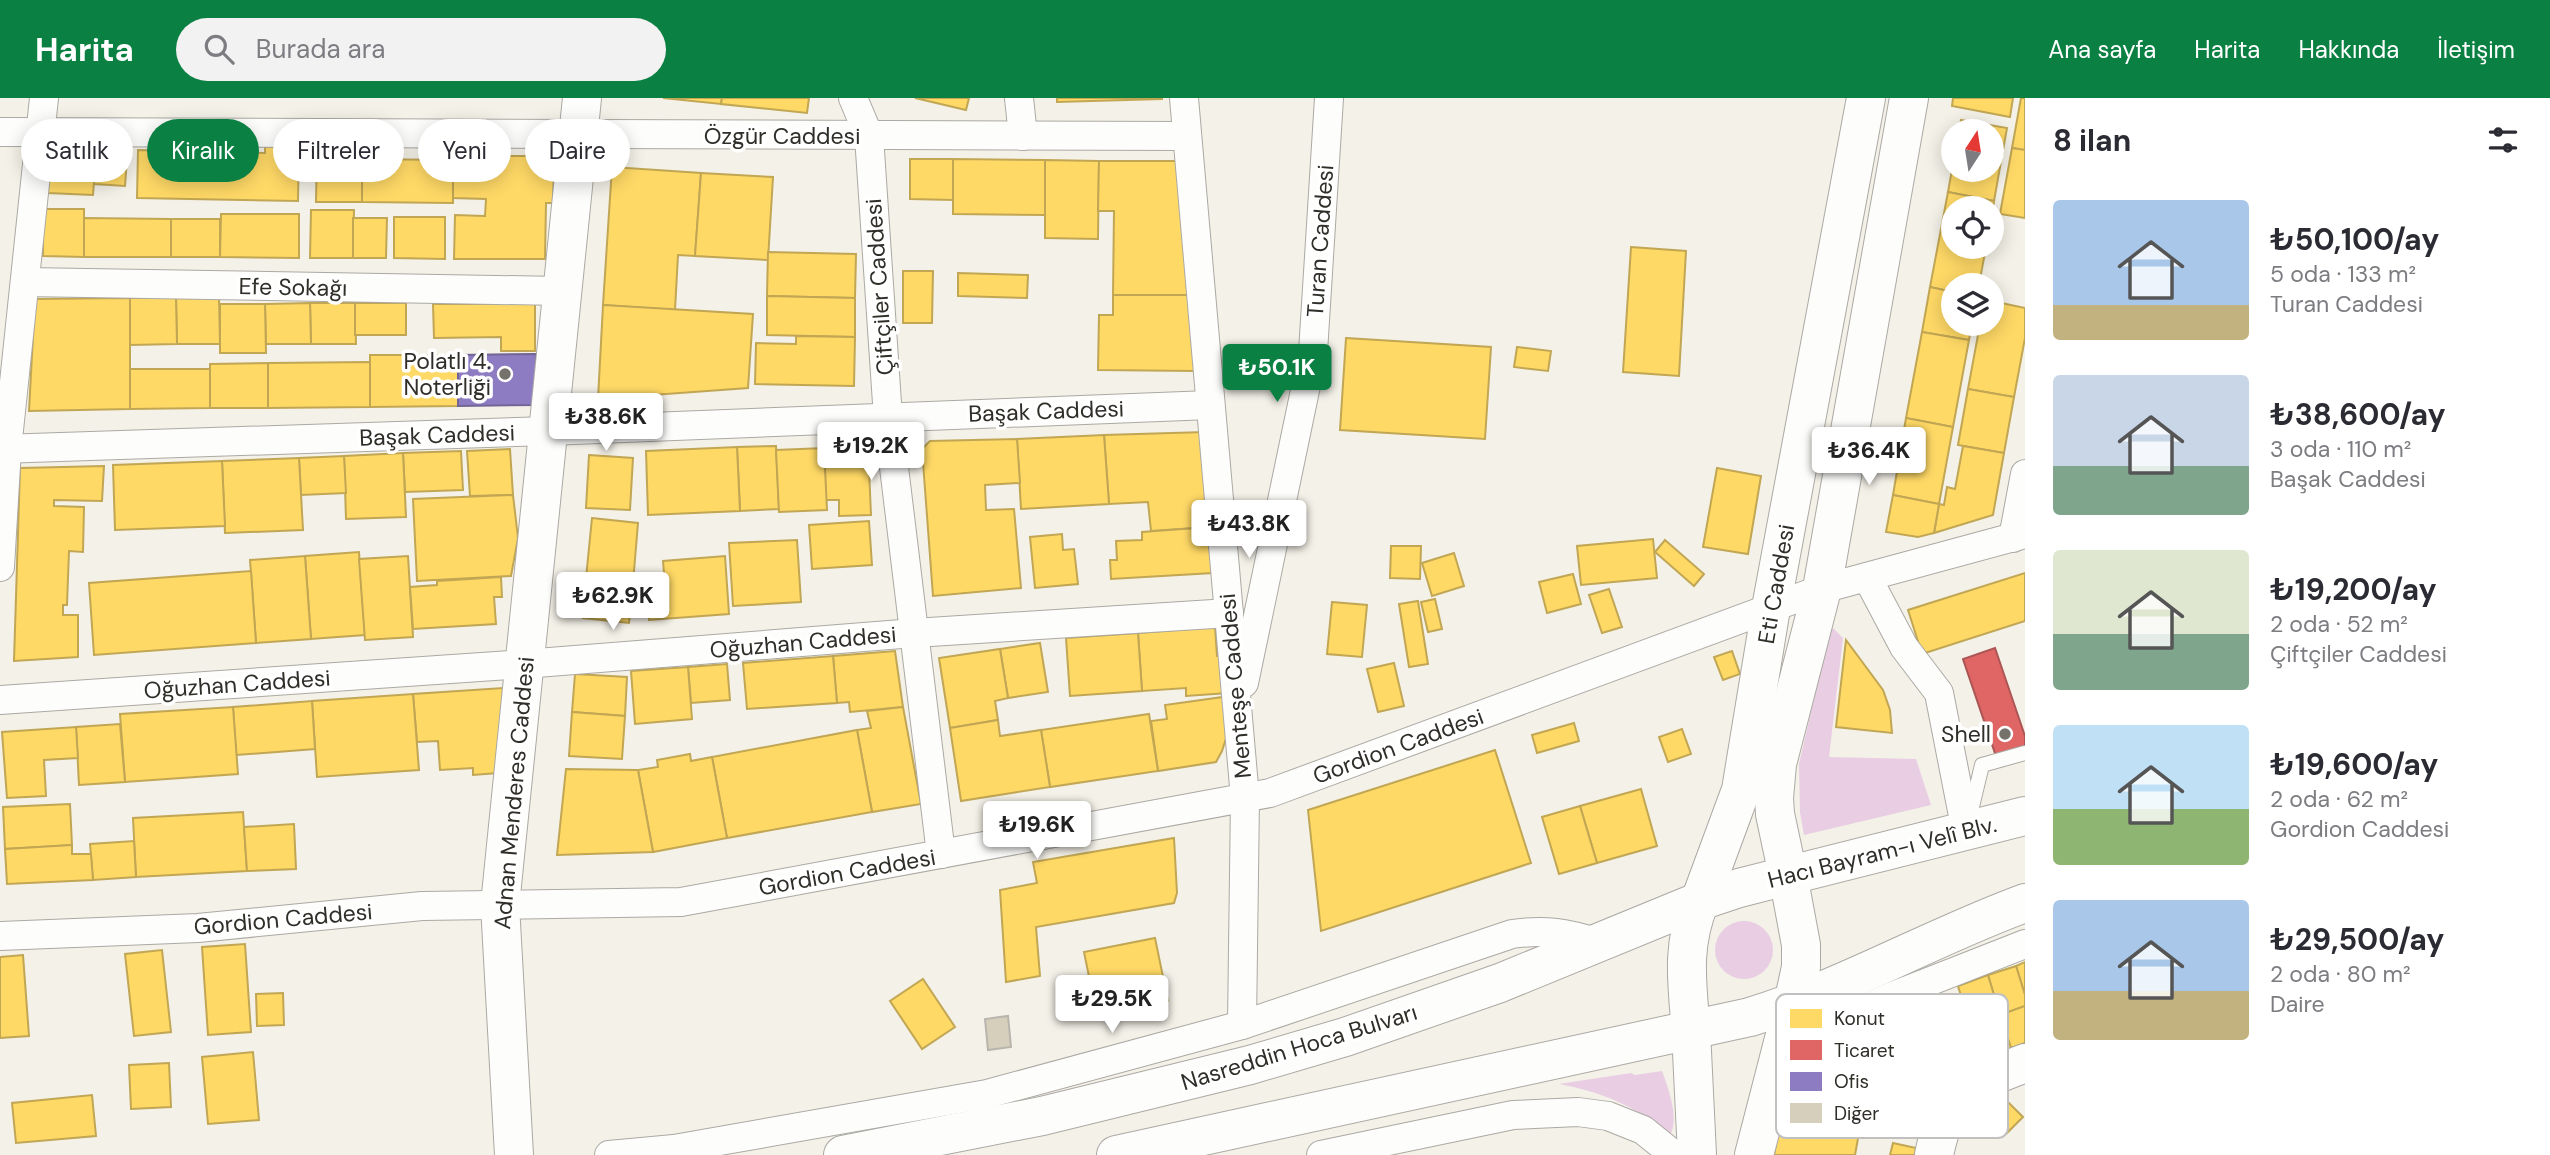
<!DOCTYPE html>
<html lang="tr">
<head>
<meta charset="utf-8">
<style>
	:root { --surface:#fff; --page:#f2f2f3; --text:#2b2b33; --muted:#7c7c81; --accent:#0b8043 }
	body { margin:0; font-family:"DM Sans",sans-serif; background:var(--page); color:var(--text); height:100vh; display:flex; flex-direction:column; font-size:26px; white-space:nowrap }
	* { box-sizing:border-box; margin:0 }
	p { font-size:23px; color:var(--muted) }
	.icon { flex:none; width:38px; height:38px; fill:none; stroke:currentColor; stroke-width:2; stroke-linecap:round; stroke-linejoin:round }
	.map { position:relative; flex:1; overflow:hidden }
	.drawer { display:flex; flex-direction:column; background:var(--surface); width:525px }
	.drawer>* { flex:none }
	.hud { position:absolute; left:21px; top:21px; width:665px; height:63px; display:flex; gap:14px }
	.needle { width:46px; rotate:12deg }
	.fabs { position:absolute; left:1941px; top:21px; display:grid; gap:14px }
	.fabs a { display:grid; place-items:center; width:63px; height:63px; border-radius:50%; background:var(--surface); box-shadow:0 4px 18px #0003; font-size:35px }
	.price { position:absolute; translate:-50% -60px; padding:0 16px; border-radius:7px; background:#fff; color:#222; font-size:23px; line-height:46px; filter:drop-shadow(0 2px 4px #0008) }
	.price::after { content:''; position:absolute; left:50%; top:42px; width:21px; height:16px; margin-left:-10px; background:inherit; clip-path:polygon(0 0,100% 0,50% 100%) }
	.price.selected { background:var(--accent); color:#fff }
	ul { padding:0; list-style:none }
	li { display:flex; align-items:center; gap:21px; height:175px; padding:0 28px }
	li span { display:grid; place-items:center; flex:none; width:196px; height:140px; border-radius:7px; color:#555 }
	li>.icon { margin-inline-start:auto }
	span .icon { width:84px; height:84px; fill:#fffc; stroke-width:1 }
	li b { font-size:30px }
	h2 { display:flex; justify-content:space-between; align-items:center; height:84px; padding:0 28px; font-size:30px }
	.tag { padding:0 24px; border-radius:32px; background:var(--surface); box-shadow:0 4px 18px #0003; font-size:24px; line-height:63px }
	.tag.selected { background:var(--accent); color:#fff }
	header { display:flex; align-items:center; gap:42px; box-sizing:border-box; height:98px; padding:0 35px; background:var(--accent); color:#fff }
	header strong { font-size:33px }
	nav { display:flex; gap:38px; margin-inline-start:auto; font-size:24px }
	.search { width:490px; height:63px; background:var(--page); display:flex; align-items:center; gap:18px; box-sizing:border-box; padding:0 24px; border-radius:38px; color:var(--muted); font-size:26px }
	main { display:flex; flex:1; min-height:0 }
	.map>svg:first-child { display:block }
</style>
</head>
<body>
<header>
<strong>Harita</strong>
<div class="search"><svg class="icon" aria-label="search" viewBox="0 0 24 24"><circle cx="10" cy="10" r="6"/><path d="M15 15l6 6"/></svg>Burada ara</div>
<nav><a>Ana sayfa</a><a>Harita</a><a>Hakkında</a><a>İletişim</a></nav>
</header>
<main>
<div class="map">
<svg width="2025" height="1057" viewBox="0 0 2025 1057">
	<rect width="100%" height="100%" fill="#f4f1e8"/>
	<!-- green -->
	<g fill="#e8cde3">
		<polygon points="1833,530 1843,540 1829,659 1916,661 1931,707 1804,737 1800,714 1799,666 1830,531"/>
		<circle cx="1744" cy="852" r="29"/>
		<path d="M1662,973C1668,989 1680,1022 1670,1037C1633,1007 1605,995 1559,986L1631,975L1635,977Z"/>
	</g>
	<!-- homes -->
	<g fill="#ffd966" stroke="#c1a654" stroke-width="2">
		<polygon points="663,0 722,0 721,6"/>
		<polygon points="722,0 809,0 807,15 721,6"/>
		<polygon points="915,0 969,0 966,12"/>
		<polygon points="1057,0 1162,0 1162,1 1057,4"/>
		<polygon points="1953,0 2013,0 2010,19 1952,8"/>
		<polygon points="2021,0 2025,0 2025,52 2012,50"/>
		<polygon points="1961,22 2007,30 2000,69 1992,68 1992,33 1959,33"/>
		<polygon points="52,41 97,44 93,97 48,95"/>
		<polygon points="97,44 128,46 125,88 94,86"/>
		<polygon points="265,48 299,49 298,103 137,100 138,52 265,55"/>
		<polygon points="2012,50 2025,52 2025,120 2000,116"/>
		<polygon points="317,52 362,52 362,104 316,104"/>
		<polygon points="453,58 554,58 553,105 546,105 545,161 454,161 455,117 485,118 486,101 453,100"/>
		<polygon points="362,61 453,62 453,105 362,104"/>
		<polygon points="910,61 953,61 953,102 910,101"/>
		<polygon points="953,61 1045,62 1045,117 953,116"/>
		<polygon points="1045,62 1099,63 1098,141 1045,140"/>
		<polygon points="1099,63 1178,63 1189,197 1113,197 1114,113 1098,113"/>
		<polygon points="1953,66 1953,72 1992,72 1992,68 2000,69 1994,103 1948,94"/>
		<polygon points="612,69 701,75 695,158 678,157 675,212 603,207"/>
		<polygon points="701,75 773,79 768,162 695,158"/>
		<polygon points="1948,94 1994,103 1992,118 1992,110 1953,110 1953,149 1986,149 1979,187 1953,187 1953,194 1930,189"/>
		<polygon points="43,111 84,111 84,159 43,158"/>
		<polygon points="311,112 354,112 353,160 310,160"/>
		<polygon points="221,116 299,116 299,160 220,159"/>
		<polygon points="394,119 445,119 445,161 394,160"/>
		<polygon points="84,120 171,121 171,159 84,159"/>
		<polygon points="353,120 387,120 386,160 353,160"/>
		<rect x="171" y="121" width="49" height="38"/>
		<polygon points="1631,149 1686,153 1679,278 1623,274"/>
		<polygon points="768,154 856,156 855,200 767,198"/>
		<polygon points="903,173 933,173 932,225 903,225"/>
		<polygon points="958,175 1028,177 1027,200 958,198"/>
		<polygon points="1930,189 1953,194 1953,226 1972,226 1969,242 1922,234"/>
		<polygon points="1113,197 1189,197 1196,273 1098,272 1099,217 1113,217"/>
		<polygon points="767,198 855,200 855,239 767,237"/>
		<polygon points="219,199 220,246 177,246 176,200"/>
		<polygon points="130,200 176,200 177,246 130,247"/>
		<polygon points="130,200 130,311 29,313 35,201"/>
		<polygon points="1992,203 2025,210 2025,240 2014,299 1968,291 1980,226 1992,226"/>
		<polygon points="310,205 355,205 356,246 311,246"/>
		<polygon points="310,205 311,246 266,246 265,206"/>
		<rect x="355" y="205" width="51" height="32"/>
		<polygon points="220,206 265,206 266,255 220,255"/>
		<polygon points="433,206 535,206 535,253 501,253 501,239 434,240"/>
		<polygon points="603,207 753,216 748,290 598,301"/>
		<polygon points="1922,234 1969,242 1953,329 1906,320"/>
		<polygon points="796,238 855,239 854,288 755,286 756,245 796,246"/>
		<polygon points="1346,240 1491,249 1485,341 1340,332"/>
		<polygon points="1517,249 1551,253 1548,273 1514,269"/>
		<polygon points="370,257 458,257 458,308 370,309"/>
		<polygon points="370,264 370,309 268,310 268,265"/>
		<polygon points="268,265 268,310 210,310 210,266"/>
		<polygon points="130,271 210,271 210,310 130,311"/>
		<polygon points="1968,291 2014,299 2004,355 1958,347"/>
		<polygon points="1906,320 1953,329 1939,406 1893,397"/>
		<polygon points="1205,334 1210,429 1151,433 1148,404 1109,406 1104,337"/>
		<polygon points="1104,337 1109,406 1021,411 1017,341"/>
		<polygon points="1017,341 1020,385 985,387 986,412 1014,411 1021,490 933,498 922,351 930,343"/>
		<polygon points="776,348 779,411 740,413 737,349"/>
		<polygon points="868,348 871,417 839,418 839,402 826,402 824,350"/>
		<polygon points="1963,348 2004,355 1993,417 1934,435 1939,406 1944,407 1947,389 1955,391"/>
		<polygon points="737,349 740,413 648,417 646,353"/>
		<polygon points="824,350 827,412 779,414 776,352"/>
		<polygon points="510,351 513,397 470,398 467,353"/>
		<polygon points="461,353 463,392 405,394 403,355"/>
		<polygon points="403,355 406,419 346,421 344,358"/>
		<polygon points="589,357 633,360 630,412 586,410"/>
		<polygon points="344,358 346,395 301,397 299,360"/>
		<polygon points="299,360 303,432 225,435 222,363"/>
		<polygon points="222,363 225,428 115,432 113,367"/>
		<polygon points="104,368 102,403 54,402 54,408 84,409 83,454 69,453 67,507 63,507 63,517 78,517 78,559 14,563 20,370"/>
		<polygon points="1717,370 1761,378 1748,456 1703,449"/>
		<polygon points="513,397 518,440 511,478 417,483 413,401"/>
		<polygon points="1893,397 1939,406 1934,435 1918,439 1886,434"/>
		<polygon points="592,420 638,425 633,485 586,480"/>
		<polygon points="869,423 872,467 812,471 809,427"/>
		<polygon points="1210,429 1213,475 1111,481 1110,462 1117,462 1116,443 1142,442 1142,434"/>
		<polygon points="1062,436 1063,452 1074,451 1078,486 1035,490 1030,439"/>
		<polygon points="1653,441 1657,480 1581,487 1577,448"/>
		<polygon points="797,442 801,504 733,508 729,445"/>
		<polygon points="1665,442 1704,476 1694,488 1655,454"/>
		<polygon points="1391,448 1421,448 1420,481 1390,480"/>
		<polygon points="359,454 365,537 311,541 305,458"/>
		<polygon points="1454,455 1464,488 1432,498 1422,465"/>
		<polygon points="305,458 311,541 256,545 250,462"/>
		<polygon points="408,458 413,539 365,542 359,461"/>
		<polygon points="725,458 729,516 649,522 647,489 665,488 663,463"/>
		<polygon points="251,473 256,545 94,557 89,485"/>
		<polygon points="2025,475 2025,523 1922,556 1908,512"/>
		<polygon points="1573,476 1581,506 1547,515 1539,484"/>
		<polygon points="501,479 502,499 494,499 496,526 413,531 410,489 437,487 437,483"/>
		<polygon points="586,480 633,485 629,525 583,520"/>
		<polygon points="1609,491 1622,529 1602,535 1589,497"/>
		<polygon points="1435,501 1442,531 1428,534 1421,504"/>
		<polygon points="1418,503 1428,566 1409,569 1399,506"/>
		<polygon points="1332,504 1367,507 1362,559 1327,556"/>
		<polygon points="1215,529 1217,558 1225,557 1228,595 1186,598 1186,590 1142,593 1138,535"/>
		<polygon points="1138,535 1142,593 1070,598 1066,540"/>
		<polygon points="1846,542 1883,592 1890,612 1892,635 1836,629"/>
		<polygon points="1040,545 1048,594 1008,600 1000,551"/>
		<polygon points="1000,551 1008,600 995,603 998,622 950,630 939,560"/>
		<polygon points="895,553 903,609 850,614 849,604 837,605 833,558"/>
		<polygon points="1732,553 1740,576 1723,582 1714,559"/>
		<polygon points="833,558 837,605 747,611 743,565"/>
		<polygon points="1394,565 1404,608 1378,614 1367,571"/>
		<polygon points="727,566 730,602 691,605 688,569"/>
		<polygon points="688,569 692,621 635,626 631,573"/>
		<polygon points="575,576 627,579 625,618 572,614"/>
		<polygon points="503,590 498,675 473,677 473,670 440,672 438,643 417,644 413,596"/>
		<polygon points="413,596 419,672 317,679 312,603"/>
		<polygon points="1223,599 1228,634 1222,653 1216,664 1158,673 1151,623 1167,621 1165,607"/>
		<polygon points="312,603 315,651 236,657 233,609"/>
		<polygon points="233,609 238,676 125,684 120,616"/>
		<polygon points="903,609 921,706 872,714 857,632 871,630 867,613"/>
		<polygon points="572,614 625,618 622,661 569,658"/>
		<polygon points="1149,616 1158,673 1050,689 1041,632"/>
		<polygon points="998,622 1000,638 1041,632 1050,689 961,703 950,630"/>
		<polygon points="1574,625 1579,643 1537,655 1532,637"/>
		<polygon points="120,626 125,684 79,687 76,629"/>
		<polygon points="76,629 78,660 44,662 46,698 7,700 2,634"/>
		<polygon points="1682,631 1691,656 1668,664 1659,639"/>
		<polygon points="857,632 872,714 727,740 712,659"/>
		<polygon points="1495,652 1531,765 1321,833 1308,712"/>
		<polygon points="690,656 691,663 712,659 727,740 653,754 638,672 658,669 657,662"/>
		<polygon points="566,671 638,672 653,754 557,757"/>
		<polygon points="1641,691 1657,748 1597,765 1580,708"/>
		<polygon points="70,706 72,747 5,751 3,709"/>
		<polygon points="1580,708 1597,765 1559,776 1542,719"/>
		<polygon points="243,714 247,773 136,779 133,720"/>
		<polygon points="294,726 296,771 247,773 244,729"/>
		<polygon points="1174,740 1177,795 1174,805 1036,829 1040,878 1006,884 1000,792 1037,785 1033,764"/>
		<polygon points="134,743 136,779 93,782 90,746"/>
		<polygon points="72,747 72,756 91,756 93,782 7,786 5,751"/>
		<polygon points="1155,840 1168,903 1097,918 1084,854"/>
		<polygon points="245,846 251,934 208,937 202,849"/>
		<polygon points="162,852 171,934 134,938 125,856"/>
		<polygon points="23,857 29,938 0,940 0,859"/>
		<polygon points="2025,864 2025,897 2016,868"/>
		<polygon points="2016,868 2025,897 2025,908 2000,917 1988,877"/>
		<polygon points="1988,877 2000,917 1970,927 1958,888"/>
		<polygon points="923,881 955,929 922,951 890,903"/>
		<polygon points="283,895 284,927 257,928 256,896"/>
		<polygon points="2025,908 2025,945 2011,950 2000,917"/>
		<polygon points="2000,917 2011,950 1982,961 1970,927"/>
		<polygon points="253,954 259,1022 208,1026 202,959"/>
		<polygon points="169,965 171,1009 131,1011 129,967"/>
		<polygon points="1997,993 2023,1019 2007,1035 1981,1009"/>
		<polygon points="92,997 96,1038 16,1045 12,1005"/>
		<polygon points="1780,1023 1859,1035 1855,1057 1774,1057"/>
		<polygon points="1893,1045 1916,1050 1915,1057 1890,1057"/>
	</g>
	<!-- shops -->
	<polygon fill="#e06666" stroke="#ab5554" stroke-width="2" points="1995,550 2025,638 2025,659 1999,667 1963,561"/>
	<!-- offices -->
	<polygon fill="#8e7cc3" stroke="#726595" stroke-width="2" points="536,256 537,307 458,308 458,257"/>
	<!-- building -->
	<polygon fill="#d6cfbb" stroke="#b8b5ae" stroke-width="2" points="1008,918 1011,949 988,952 985,921"/>
	<g fill="none" stroke-linecap="round" stroke-linejoin="round">
		<!-- lane casing -->
		<g stroke="#aba9a3" stroke-width="16">
			<polyline id="lane" points="1970,717 1982,667 2025,655"/>
		</g>
		<!-- street casing -->
		<g stroke="#aba9a3" stroke-width="30">
			<g id="street">
				<polyline points="853,0 869,38 888,320 941,756"/>
				<polyline points="1019,0 1023,38"/>
				<polyline points="1184,0 1245,700 1242,927"/>
				<polyline points="0,34 1187,38"/>
				<polyline points="25,184 562,193"/>
				<polyline points="0,351 548,333 1210,307"/>
				<polyline points="2013,440 2025,376"/>
				<polyline points="0,469 7,351 44,0"/>
				<polyline points="1867,479 1904,549 1939,595 1966,733"/>
				<polyline points="1244,585 1313,254 1329,0"/>
				<polyline points="0,602 524,566 914,535 1229,515"/>
				<polyline points="0,838 198,830 422,808 681,804 1270,695 1822,491 2025,436"/>
				<polyline points="1783,946 1890,899 2025,846"/>
				<path d="M609,1057L674,1051L987,996L1242,927L1512,836C1546,831 1567,835 1599,845"/>
				<polyline points="1321,1057 1513,1017 1578,1014 1608,1018 1643,1032 1674,1057"/>
			</g>
		</g>
		<!-- secondary casing -->
		<g stroke="#aba9a3" stroke-width="40">
			<g id="secondary">
				<polyline points="1788,777 1775,716 1774,700 1777,666 1822,491 1909,0"/>
				<polyline points="1700,803 1741,692 1771,510 1866,0"/>
				<polyline points="1783,946 1948,1013"/>
				<polyline points="514,1057 500,807 582,0"/>
				<path d="M1934,1057C1947,992 1968,988 2025,965"/>
			</g>
		</g>
		<!-- primary casing -->
		<g stroke="#aba9a3" stroke-width="40">
			<g id="primary">
				<polyline points="1691,933 1697,1057"/>
				<polyline points="1754,1057 1793,906"/>
			</g>
		</g>
		<!-- highway casing -->
		<g stroke="#aba9a3" stroke-width="40">
			<g id="highway">
				<polyline points="1788,777 1801,847 1801,869 1793,906"/>
				<path d="M1691,933C1687,885 1681,848 1700,803"/>
				<polyline points="843,1057 1042,1018 1250,967 1345,939 1500,885 1700,803 1739,790 2025,718"/>
				<path d="M1116,1057L1750,919C1845,890 1932,839 2025,805"/>
			</g>
		</g>
		<!-- lane -->
		<use href="#lane" stroke="#fdfdfc" stroke-width="14"/>
		<!-- street -->
		<use href="#street" stroke="#fdfdfc" stroke-width="28"/>
		<!-- secondary -->
		<use href="#secondary" stroke="#fdfdfc" stroke-width="38"/>
		<!-- primary -->
		<use href="#primary" stroke="#fdfdfc" stroke-width="38"/>
		<!-- highway -->
		<use href="#highway" stroke="#fdfdfc" stroke-width="38"/>
	</g>
	<!-- markers -->
	<g fill="#75726c" stroke="#fff" stroke-width="2.5">
		<circle cx="505" cy="276" r="7"/>
		<circle cx="2005" cy="636" r="7"/>
	</g>
	<g text-anchor="middle" dominant-baseline="central" stroke-width="7" stroke-linejoin="round" paint-order="stroke">
		<!-- street labels -->
		<g font-size="23" fill="#302e29" stroke="#fff">
			<text x="782" y="38">Özgür Caddesi</text>
			<text transform="translate(1320 143) rotate(-86)">Turan Caddesi</text>
			<text transform="translate(293 189) rotate(1)">Efe Sokağı</text>
			<text transform="translate(879 189) rotate(-94)">Çiftçiler Caddesi</text>
			<text transform="translate(1046 313) rotate(-2)">Başak Caddesi</text>
			<text transform="translate(437 337) rotate(-2)">Başak Caddesi</text>
			<text transform="translate(1776 486) rotate(-80)">Eti Caddesi</text>
			<text transform="translate(803 544) rotate(-5)">Oğuzhan Caddesi</text>
			<text transform="translate(237 586) rotate(-4)">Oğuzhan Caddesi</text>
			<text transform="translate(1235 588) rotate(-95)">Menteşe Caddesi</text>
			<text transform="translate(1398 648) rotate(-20)">Gordion Caddesi</text>
			<text transform="translate(514 695) rotate(-85)">Adnan Menderes Caddesi</text>
			<text transform="translate(1882 754) rotate(-14)">Hacı Bayram-ı Velî Blv.</text>
			<text transform="translate(847 774) rotate(-10)">Gordion Caddesi</text>
			<text transform="translate(283 821) rotate(-5)">Gordion Caddesi</text>
			<text transform="translate(1299 949) rotate(-17)">Nasreddin Hoca Bulvarı</text>
		</g>
		<!-- poi labels -->
		<g font-size="23" fill="#302e29" stroke="#fff" text-anchor="end">
			<text x="491" y="263">Polatlı 4.<tspan x="491" dy="26">Noterliği</tspan></text>
			<text x="1991" y="636">Shell</text>
		</g>
	</g>
	<!-- legend -->
	<rect x="1776" y="896" width="232" height="144" rx="10" fill="#fff" stroke="#c1c0bf" stroke-width="2"/>
	<rect x="1790" y="911" width="32" height="19" fill="#ffd966"/>
	<rect x="1790" y="942" width="32" height="20" fill="#e06666"/>
	<rect x="1790" y="974" width="32" height="19" fill="#8e7cc3"/>
	<rect x="1790" y="1005" width="32" height="20" fill="#d6cfbb"/>
	<g font-size="19" fill="#302e29">
		<text x="1834" y="927">Konut</text>
		<text x="1834" y="959">Ticaret</text>
		<text x="1834" y="990">Ofis</text>
		<text x="1834" y="1022">Diğer</text>
	</g>
</svg>
<div class="fabs">
<a><svg class="needle" viewBox="-14 -14 28 28"><path d="M0-13l5 13h-10z" fill="#e53935"/><path d="M0 13l5-13h-10z" fill="#7c7c81"/></svg></a>
<a><svg class="icon" aria-label="locate" viewBox="0 0 24 24"><circle cx="12" cy="12" r="6"/><path d="M12 2v4M12 18v4M2 12h4M18 12h4"/></svg></a>
<a><svg class="icon" aria-label="layers" viewBox="0 0 24 24"><path d="M12 4l9 5-9 5-9-5zM3 14l9 5 9-5"/></svg></a>
</div>
<b class="price selected" style="left:1277px;top:306px">₺50.1K</b>
<b class="price" style="left:606px;top:355px">₺38.6K</b>
<b class="price" style="left:871px;top:384px">₺19.2K</b>
<b class="price" style="left:1869px;top:389px">₺36.4K</b>
<b class="price" style="left:1249px;top:462px">₺43.8K</b>
<b class="price" style="left:613px;top:534px">₺62.9K</b>
<b class="price" style="left:1037px;top:763px">₺19.6K</b>
<b class="price" style="left:1112px;top:937px">₺29.5K</b>
<div class="hud">
<a class="tag">Satılık</a>
<a class="tag selected">Kiralık</a>
<a class="tag">Filtreler</a>
<a class="tag">Yeni</a>
<a class="tag">Daire</a>
</div>
</div>
<section class="drawer">
<h2>8 ilan<svg class="icon" aria-label="filters" viewBox="0 0 24 24"><path d="M4 7h16M4 17h16"/><circle cx="9" cy="7" r="2"/><circle cx="15" cy="17" r="2"/></svg></h2>
<ul>
<li><span style="background:linear-gradient(#a9c7e8 75%,#c2b280 0)"><svg class="icon" aria-label="home" viewBox="0 0 24 24"><path d="M3 11l9-7 9 7M6 9v11h12V9"/></svg></span><div><b>₺50,100/ay</b><p>5 oda · 133 m²</p><p>Turan Caddesi</p></div></li>
<li><span style="background:linear-gradient(#c9d6e8 65%,#7fa58c 0)"><svg class="icon" aria-label="home" viewBox="0 0 24 24"><path d="M3 11l9-7 9 7M6 9v11h12V9"/></svg></span><div><b>₺38,600/ay</b><p>3 oda · 110 m²</p><p>Başak Caddesi</p></div></li>
<li><span style="background:linear-gradient(#dfe7d0 60%,#7fa58c 0)"><svg class="icon" aria-label="home" viewBox="0 0 24 24"><path d="M3 11l9-7 9 7M6 9v11h12V9"/></svg></span><div><b>₺19,200/ay</b><p>2 oda · 52 m²</p><p>Çiftçiler Caddesi</p></div></li>
<li><span style="background:linear-gradient(#bfe0f5 60%,#8fb573 0)"><svg class="icon" aria-label="home" viewBox="0 0 24 24"><path d="M3 11l9-7 9 7M6 9v11h12V9"/></svg></span><div><b>₺19,600/ay</b><p>2 oda · 62 m²</p><p>Gordion Caddesi</p></div></li>
<li><span style="background:linear-gradient(#a9c7e8 65%,#c2b280 0)"><svg class="icon" aria-label="home" viewBox="0 0 24 24"><path d="M3 11l9-7 9 7M6 9v11h12V9"/></svg></span><div><b>₺29,500/ay</b><p>2 oda · 80 m²</p><p>Daire</p></div></li>
</ul>
</section>
</main>
</body>
</html>
